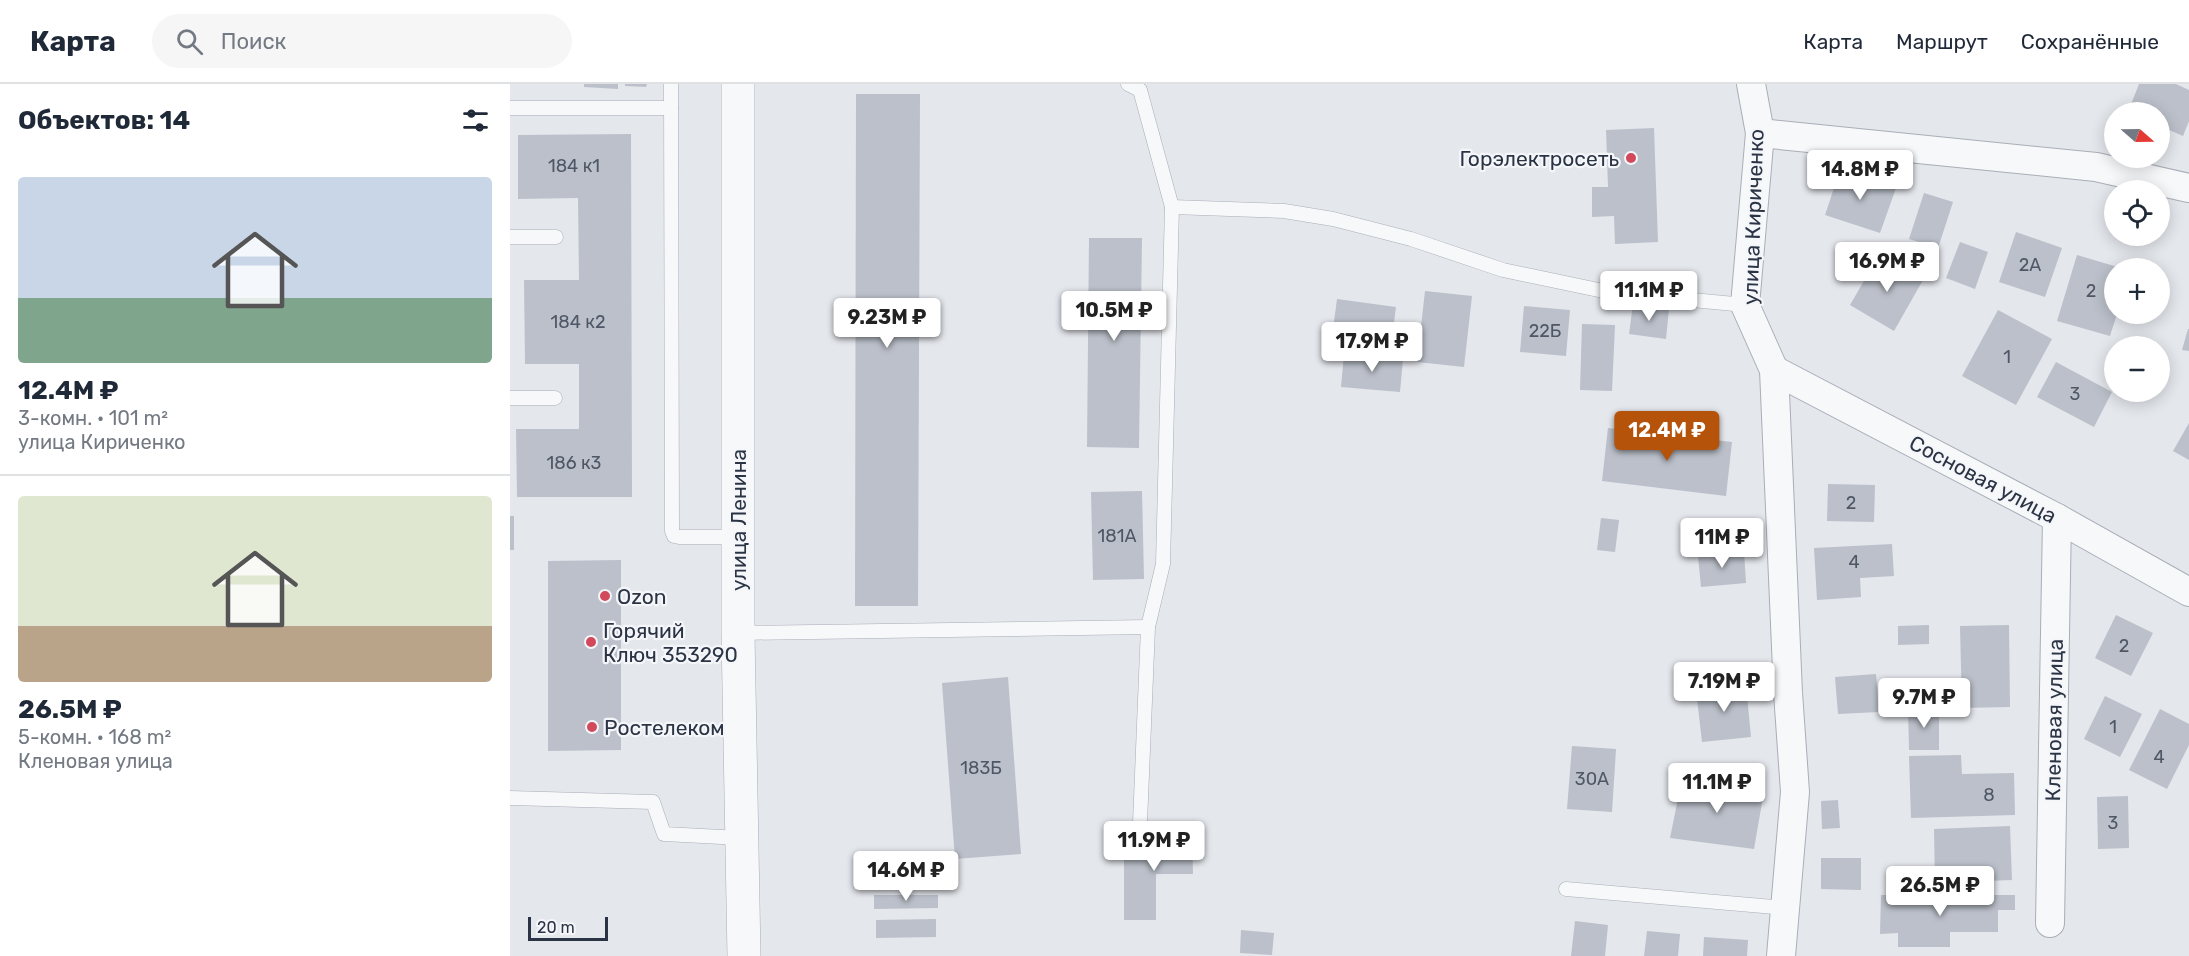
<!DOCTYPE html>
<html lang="ru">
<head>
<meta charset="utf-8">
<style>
	:root { --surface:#fff; --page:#f6f6f7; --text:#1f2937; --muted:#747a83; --line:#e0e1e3; --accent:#b45309 }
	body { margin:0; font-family:Rubik,sans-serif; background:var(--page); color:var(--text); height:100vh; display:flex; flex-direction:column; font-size:22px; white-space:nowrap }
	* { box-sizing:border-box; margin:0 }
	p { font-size:20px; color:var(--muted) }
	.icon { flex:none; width:33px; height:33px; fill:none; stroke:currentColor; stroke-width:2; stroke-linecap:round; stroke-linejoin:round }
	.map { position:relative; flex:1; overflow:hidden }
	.side { display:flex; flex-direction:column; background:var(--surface); width:510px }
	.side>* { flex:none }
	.needle { width:39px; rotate:110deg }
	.fabs { position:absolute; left:1594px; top:18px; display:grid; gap:12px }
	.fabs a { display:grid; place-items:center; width:66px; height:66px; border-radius:50%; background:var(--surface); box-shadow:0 3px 15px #0003; font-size:30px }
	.scale { position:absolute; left:18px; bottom:15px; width:80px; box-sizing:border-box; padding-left:6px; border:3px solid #2b3445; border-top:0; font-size:16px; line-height:21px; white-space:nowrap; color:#2b3445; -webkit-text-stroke:4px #f4f6f9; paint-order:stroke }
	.price { position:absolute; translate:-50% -51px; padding:0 14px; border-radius:6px; background:#fff; color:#222; font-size:20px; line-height:39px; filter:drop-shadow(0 2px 3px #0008) }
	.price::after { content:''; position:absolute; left:50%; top:36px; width:18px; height:14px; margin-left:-9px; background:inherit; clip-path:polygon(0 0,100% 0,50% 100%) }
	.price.on { background:var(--accent); color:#fff }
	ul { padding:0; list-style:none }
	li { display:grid; align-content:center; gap:12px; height:318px; padding:0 18px }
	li+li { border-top:2px solid var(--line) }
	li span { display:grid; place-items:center; height:186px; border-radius:6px; color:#555 }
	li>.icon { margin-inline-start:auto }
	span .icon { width:108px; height:108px; fill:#fffc; stroke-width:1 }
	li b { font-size:26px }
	h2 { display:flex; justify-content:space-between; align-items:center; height:72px; padding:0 18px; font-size:26px }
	header { display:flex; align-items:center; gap:36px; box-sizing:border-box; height:84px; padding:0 30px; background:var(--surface); border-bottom:2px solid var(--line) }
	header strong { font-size:28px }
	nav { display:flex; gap:33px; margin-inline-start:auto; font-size:21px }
	.search { width:420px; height:54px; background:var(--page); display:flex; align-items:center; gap:15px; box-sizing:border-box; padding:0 21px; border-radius:33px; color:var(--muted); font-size:22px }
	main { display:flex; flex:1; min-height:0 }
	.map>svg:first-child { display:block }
</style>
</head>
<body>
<header>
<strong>Карта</strong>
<div class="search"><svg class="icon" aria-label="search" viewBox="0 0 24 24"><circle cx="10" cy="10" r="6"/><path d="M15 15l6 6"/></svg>Поиск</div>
<nav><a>Карта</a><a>Маршрут</a><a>Сохранённые</a></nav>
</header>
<main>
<section class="side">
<h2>Объектов: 14<svg class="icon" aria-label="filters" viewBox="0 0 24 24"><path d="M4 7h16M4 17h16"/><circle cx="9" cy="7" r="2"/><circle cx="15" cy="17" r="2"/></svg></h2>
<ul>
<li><span style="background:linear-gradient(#c9d6e8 65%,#7fa58c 0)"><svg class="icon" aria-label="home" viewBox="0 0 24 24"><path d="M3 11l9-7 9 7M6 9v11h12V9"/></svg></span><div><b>12.4M ₽</b><p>3-комн. · 101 m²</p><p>улица Кириченко</p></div></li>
<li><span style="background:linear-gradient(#dfe7d0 70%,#b9a48a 0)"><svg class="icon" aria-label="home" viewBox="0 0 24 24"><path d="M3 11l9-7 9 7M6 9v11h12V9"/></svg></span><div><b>26.5M ₽</b><p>5-комн. · 168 m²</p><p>Кленовая улица</p></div></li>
</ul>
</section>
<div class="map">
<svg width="1679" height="872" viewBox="0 0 1679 872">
	<rect width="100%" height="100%" fill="#e4e7ec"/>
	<!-- building -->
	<g fill="#bbc0ca">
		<polygon points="74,0 108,0 108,5 74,3"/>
		<polygon points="115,0 137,0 136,3 115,2"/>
		<polygon points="1629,0 1666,0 1679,6 1679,37 1673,52 1650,42 1650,28 1618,28"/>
		<polygon points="346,10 410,10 408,522 345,522"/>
		<polygon points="1144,44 1148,158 1105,160 1104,132 1082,133 1082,103 1098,103 1096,46"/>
		<polygon points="121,50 122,413 7,413 6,345 69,345 69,280 15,280 14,196 69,196 68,114 8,115 8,51"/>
		<polygon points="1330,86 1386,104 1370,149 1315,131"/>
		<polygon points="1414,109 1443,118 1428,164 1399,155"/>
		<polygon points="1506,148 1552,164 1535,213 1489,198"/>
		<polygon points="579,154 632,154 629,364 577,363"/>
		<polygon points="1450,158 1478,168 1465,205 1436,194"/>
		<polygon points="1369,171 1413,196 1384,247 1340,221"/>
		<polygon points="1567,171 1611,184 1605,184 1605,230 1607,230 1600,252 1547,237"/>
		<polygon points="915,207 962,212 954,283 907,278"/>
		<polygon points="827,215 886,223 880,268 821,260"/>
		<polygon points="1123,220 1159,225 1156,255 1119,250"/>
		<polygon points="1014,222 1060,226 1056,272 1010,268"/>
		<polygon points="1488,226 1542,255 1506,321 1452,292"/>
		<polygon points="1072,240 1105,241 1102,307 1070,306"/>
		<polygon points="1678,245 1679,245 1679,267 1672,266"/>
		<polygon points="834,270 893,275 890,308 831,303"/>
		<polygon points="1546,278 1602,308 1584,343 1527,313"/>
		<polygon points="1679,339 1679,376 1663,367"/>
		<polygon points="1098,344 1222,358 1216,412 1092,397"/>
		<polygon points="1318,400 1365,401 1364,438 1317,437"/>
		<polygon points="632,407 634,495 583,496 581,408"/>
		<rect x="0" y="432" width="4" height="34"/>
		<polygon points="1091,434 1109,436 1105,468 1087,466"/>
		<polygon points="1382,460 1384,492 1350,494 1351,513 1307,516 1304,464"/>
		<polygon points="1234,468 1236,499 1191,503 1188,472"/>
		<polygon points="111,476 111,666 38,667 38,477"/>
		<polygon points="1606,531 1643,549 1621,592 1585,574"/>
		<polygon points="1419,541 1419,560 1388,561 1388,542"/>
		<polygon points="1499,541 1500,623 1452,624 1450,542"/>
		<polygon points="1366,590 1369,628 1328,630 1325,593"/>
		<polygon points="498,593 511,770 445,775 432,599"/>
		<polygon points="1236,601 1241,653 1192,658 1186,606"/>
		<polygon points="1595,612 1632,630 1610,673 1574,655"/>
		<polygon points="1398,624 1429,624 1429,666 1399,666"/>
		<polygon points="1650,625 1679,640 1679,661 1657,705 1619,686"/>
		<polygon points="1062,662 1106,665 1102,728 1057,725"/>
		<polygon points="1451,671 1452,690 1504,689 1505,731 1401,734 1399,672"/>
		<polygon points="1172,695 1254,707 1244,765 1160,754"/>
		<polygon points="1618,712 1619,764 1588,765 1587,713"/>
		<polygon points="1328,716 1330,744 1312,745 1311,717"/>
		<polygon points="1500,742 1502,796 1425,799 1424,745"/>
		<polygon points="682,748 683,790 646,790 646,836 614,836 614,767 646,767 645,749"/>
		<polygon points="1311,774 1351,774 1351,806 1311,805"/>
		<polygon points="364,811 428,811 428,824 364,825"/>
		<polygon points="1371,811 1505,811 1505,826 1488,826 1488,848 1440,848 1440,863 1388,863 1388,849 1370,850"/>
		<polygon points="426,835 426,853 366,854 366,836"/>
		<polygon points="1065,837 1098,841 1095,872 1061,872"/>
		<polygon points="731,846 764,849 762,871 730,869"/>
		<polygon points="1137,847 1170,850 1168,872 1134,872"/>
		<polygon points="1194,853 1238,856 1237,872 1193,872"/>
	</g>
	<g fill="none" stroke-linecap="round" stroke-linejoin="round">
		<!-- service casing -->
		<g stroke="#a9aeb7" stroke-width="15">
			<g id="service">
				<polyline points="161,0 162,447 164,452 169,453 228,453"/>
				<polyline points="618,0 630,6 662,123 774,127 823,135 901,155 993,186 1098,208 1235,221"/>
				<polyline points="0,24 161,24"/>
				<polyline points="0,153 46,153"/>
				<polyline points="0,314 45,314"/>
				<polyline points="228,549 638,543"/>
				<polyline points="0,714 143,718 154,750 231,754"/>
				<polyline points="630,739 638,543 653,480 662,123"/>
				<polyline points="1056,805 1275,824"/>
			</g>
		</g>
		<!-- minor casing -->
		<g stroke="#a9aeb7" stroke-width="30">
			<g id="minor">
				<polyline points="1241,0 1250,49 1235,221 1264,286 1278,609 1285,708 1271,872"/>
				<polyline points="1250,49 1586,83 1679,104"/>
				<polyline points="1264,286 1547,434 1679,508"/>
				<polyline points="1540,839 1547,434"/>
			</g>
		</g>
		<!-- tertiary casing -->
		<g stroke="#a9aeb7" stroke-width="34">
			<polyline id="tertiary" points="228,0 228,549 234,872"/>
		</g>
		<!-- service -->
		<use href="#service" stroke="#f7f8fa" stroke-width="14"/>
		<!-- minor -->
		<use href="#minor" stroke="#f7f8fa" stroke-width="28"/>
		<!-- tertiary -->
		<use href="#tertiary" stroke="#f7f8fa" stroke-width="33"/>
	</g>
	<!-- markers -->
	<g fill="#d1495b" stroke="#f4f6f9" stroke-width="2">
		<circle cx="1121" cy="74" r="6"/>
		<circle cx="95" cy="512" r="6"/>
		<circle cx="81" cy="558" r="6"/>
		<circle cx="82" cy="643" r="6"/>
	</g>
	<g text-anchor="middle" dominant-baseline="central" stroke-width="4.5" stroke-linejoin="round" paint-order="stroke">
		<!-- number labels -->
		<g font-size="18" fill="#4f5766">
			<text x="64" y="82">184 к1</text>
			<text x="1520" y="181">2А</text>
			<text x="1581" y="207">2</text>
			<text x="68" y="238">184 к2</text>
			<text x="1035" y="247">22Б</text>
			<text x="1497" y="273">1</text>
			<text x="1565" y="310">3</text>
			<text x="64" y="379">186 к3</text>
			<text x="1341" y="419">2</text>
			<text x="607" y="452">181А</text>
			<text x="1344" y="478">4</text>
			<text x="1614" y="562">2</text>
			<text x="1603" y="643">1</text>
			<text x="1649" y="673">4</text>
			<text x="471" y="684">183Б</text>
			<text x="1082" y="695">30А</text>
			<text x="1479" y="711">8</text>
			<text x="1603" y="739">3</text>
		</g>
		<!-- poi labels -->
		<g font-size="21" fill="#2b3445" stroke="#f4f6f9" text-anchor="start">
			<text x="1109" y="74" text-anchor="end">Горэлектросеть</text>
			<text x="107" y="512">Ozon</text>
			<text x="93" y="546">Горячий<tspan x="93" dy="24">Ключ 353290</tspan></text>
			<text x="94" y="643">Ростелеком</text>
		</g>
		<!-- street labels -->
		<g font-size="21" fill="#2b3445" stroke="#f4f6f9">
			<text transform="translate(1243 133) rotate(-88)">улица Кириченко</text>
			<text transform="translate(1473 395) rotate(28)">Сосновая улица</text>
			<text transform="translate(228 436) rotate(-90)">улица Ленина</text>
			<text transform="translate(1544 636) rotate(-89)">Кленовая улица</text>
		</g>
	</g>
</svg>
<div class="fabs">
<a><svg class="needle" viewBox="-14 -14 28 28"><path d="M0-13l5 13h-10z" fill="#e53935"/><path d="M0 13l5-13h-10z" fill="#747a83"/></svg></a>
<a><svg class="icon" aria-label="locate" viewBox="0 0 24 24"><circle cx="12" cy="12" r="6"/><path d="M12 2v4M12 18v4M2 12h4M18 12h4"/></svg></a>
<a>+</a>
<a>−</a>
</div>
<div class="scale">20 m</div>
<b class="price" style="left:1350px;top:117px">14.8M ₽</b>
<b class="price" style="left:1377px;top:209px">16.9M ₽</b>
<b class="price" style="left:1139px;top:238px">11.1M ₽</b>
<b class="price" style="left:604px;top:258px">10.5M ₽</b>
<b class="price" style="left:377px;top:265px">9.23M ₽</b>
<b class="price" style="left:862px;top:289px">17.9M ₽</b>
<b class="price on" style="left:1157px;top:378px">12.4M ₽</b>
<b class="price" style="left:1212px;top:485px">11M ₽</b>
<b class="price" style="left:1214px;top:629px">7.19M ₽</b>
<b class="price" style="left:1414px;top:645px">9.7M ₽</b>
<b class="price" style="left:1207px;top:730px">11.1M ₽</b>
<b class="price" style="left:644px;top:788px">11.9M ₽</b>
<b class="price" style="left:396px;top:818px">14.6M ₽</b>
<b class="price" style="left:1430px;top:833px">26.5M ₽</b>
</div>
</main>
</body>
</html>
